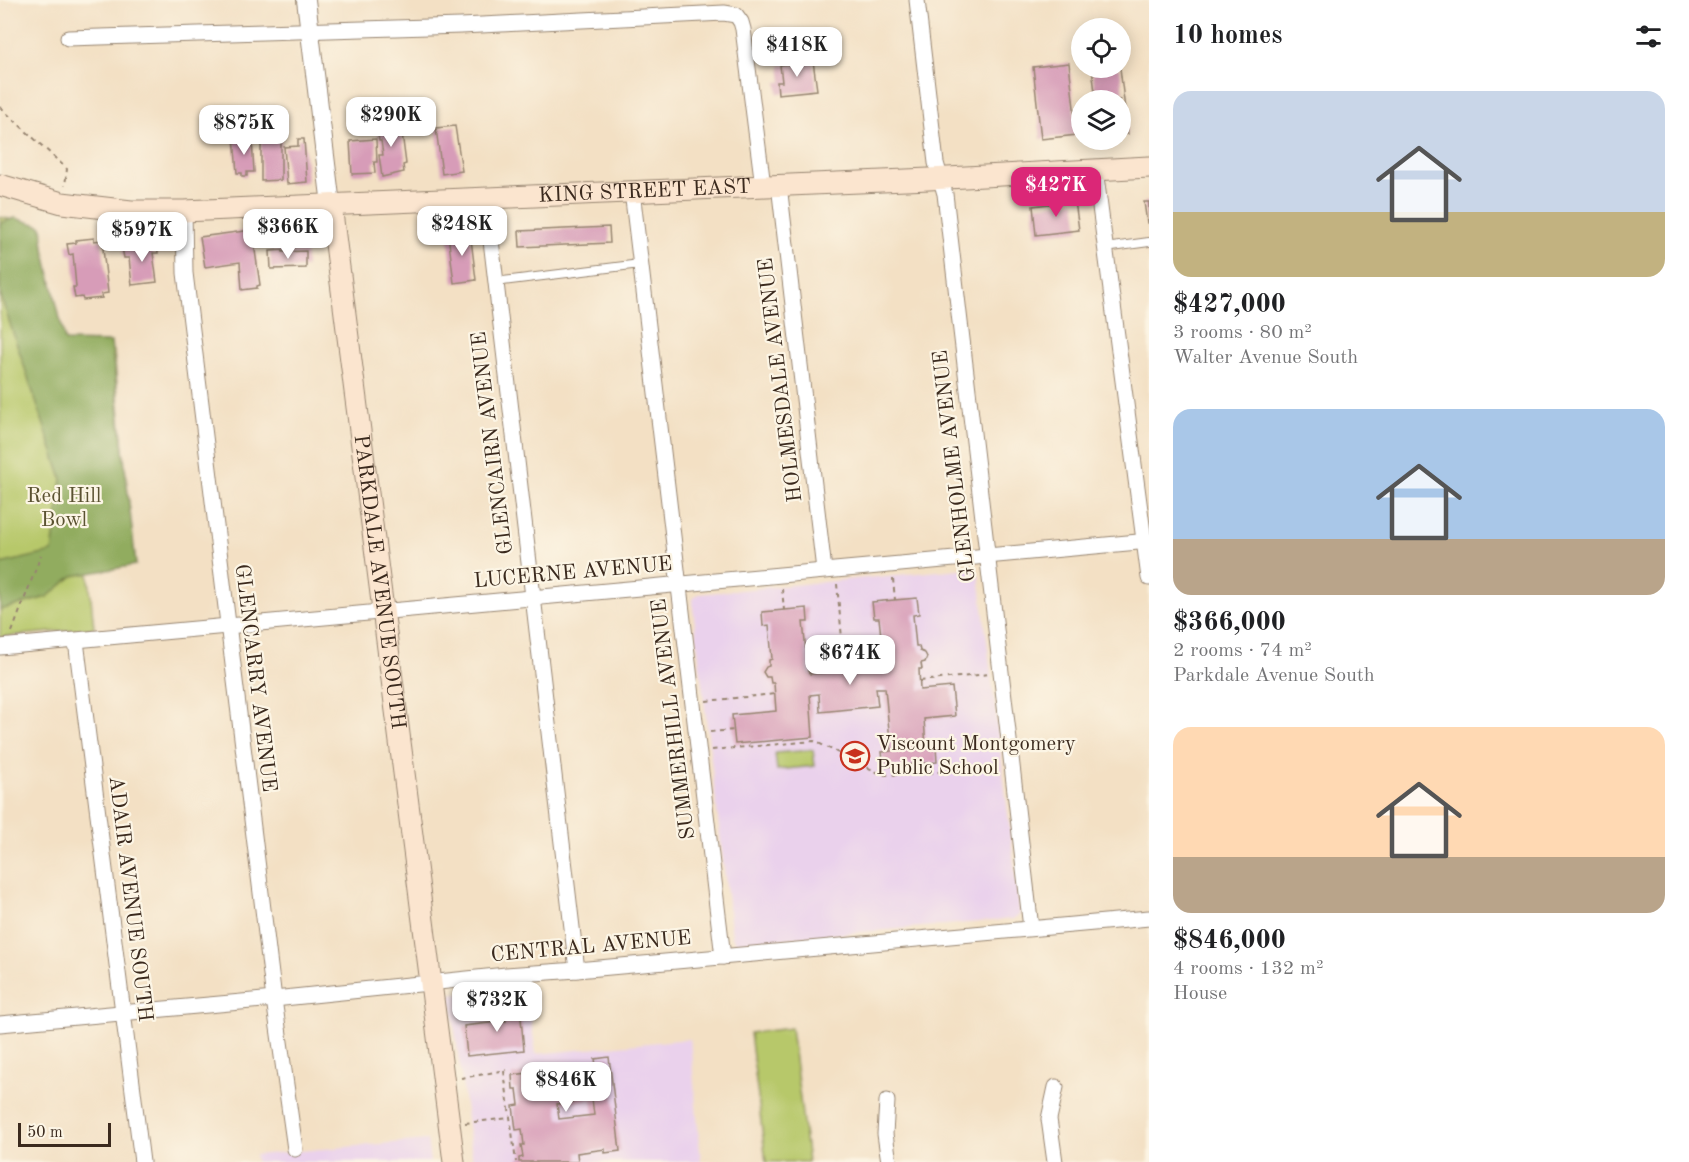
<!DOCTYPE html>
<html lang="en">
<head>
<meta charset="utf-8">
<style>
	:root { --surface:#fff; --page:#f6f6f6; --text:#202124; --muted:#757577; --accent:#db2777 }
	body { margin:0; font-family:"Old Standard TT",serif; background:var(--page); color:var(--text); height:100vh; display:flex; flex-direction:column; font-size:22px; white-space:nowrap }
	* { box-sizing:border-box; margin:0 }
	p { font-size:20px; color:var(--muted) }
	.icon { flex:none; width:33px; height:33px; fill:none; stroke:currentColor; stroke-width:2; stroke-linecap:round; stroke-linejoin:round }
	.map { position:relative; flex:1; overflow:hidden }
	.drawer { display:flex; flex-direction:column; background:var(--surface); width:540px }
	.drawer>* { flex:none }
	.tools { position:absolute; left:1071px; top:18px; display:grid; gap:12px }
	.tools a { display:grid; place-items:center; width:60px; height:60px; border-radius:50%; background:var(--surface); box-shadow:0 3px 15px #0003; font-size:30px }
	.scale { position:absolute; left:18px; bottom:15px; width:93px; box-sizing:border-box; padding-left:6px; border:3px solid #3b2a1e; border-top:0; font-size:16px; line-height:21px; white-space:nowrap; color:#3b2a1e; -webkit-text-stroke:4px #fcf5e5; paint-order:stroke }
	.price { position:absolute; translate:-50% -51px; padding:0 14px; border-radius:12px; background:#fff; color:#222; font-size:20px; line-height:39px; filter:drop-shadow(0 2px 3px #0008) }
	.price::after { content:''; position:absolute; left:50%; top:36px; width:18px; height:14px; margin-left:-9px; background:inherit; clip-path:polygon(0 0,100% 0,50% 100%) }
	.price.selected { background:var(--accent); color:#fff }
	ul { padding:0; list-style:none }
	li { display:grid; align-content:center; gap:12px; height:318px; padding:0 24px }
	li span { display:grid; place-items:center; height:186px; border-radius:18px; color:#555 }
	li>.icon { margin-inline-start:auto }
	span .icon { width:108px; height:108px; fill:#fffc; stroke-width:1 }
	li b { font-size:26px }
	h2 { display:flex; justify-content:space-between; align-items:center; height:72px; padding:0 24px; font-size:26px }
	main { display:flex; flex:1; min-height:0 }
	.map>svg:first-child { display:block }
</style>
</head>
<body>
<main>
<div class="map">
<svg width="1149" height="1162" viewBox="0 0 1149 1162">
	<rect width="100%" height="100%" fill="#fcf5e5"/>
	<filter id="ink" filterUnits="userSpaceOnUse"><feTurbulence type="fractalNoise" baseFrequency=".0167" numOctaves="2"/><feDisplacementMap in="SourceGraphic" scale="12" xChannelSelector="R" yChannelSelector="G"/><feConvolveMatrix kernelMatrix="1 2 1 2 8 2 1 2 1" color-interpolation-filters="sRGB"/></filter>
	<filter id="wash" filterUnits="userSpaceOnUse"><feTurbulence type="fractalNoise" baseFrequency=".008" numOctaves="4" result="noise"/><feDisplacementMap in="SourceGraphic" scale="24" xChannelSelector="R" yChannelSelector="G"/><feGaussianBlur stdDeviation="1.35" result="paint"/><feColorMatrix in="noise" values="0 0 0 0 0 0 0 0 0 0 0 0 0 0 0 0 0 1.4 0 .05"/><feComposite in="paint" operator="in"/></filter>
	<g filter="url(#wash)">
		<rect width="100%" height="100%" fill="#f3e0c4"/>
		<!-- built -->
		<g fill="#ead1ec">
			<polygon points="972,568 979,575 1020,914 1013,919 735,943 732,936 692,599 699,594"/>
			<polygon points="526,986 536,1054 690,1039 701,1162 473,1162 450,994"/>
			<polygon points="427,1140 430,1162 256,1162 255,1155"/>
		</g>
		<!-- green -->
		<g fill="#b7c86a" stroke="#797944" stroke-width="1.5">
			<polygon points="0,217 41,226 57,351 114,351 133,561 88,568 94,628 0,637"/>
			<polygon points="813,750 815,766 777,770 775,753"/>
			<polygon points="791,1028 808,1162 766,1162 750,1033"/>
		</g>
		<!-- forest -->
		<polygon fill="#91ac5e" stroke="#666b3e" stroke-width="1.5" points="15,218 42,226 44,248 65,341 111,342 136,565 73,576 47,597 0,610 0,564 52,552 62,479 0,294 0,223"/>
		<g id="blocks">
			<!-- building -->
			<g fill="#d79cb8" fill-rule="evenodd">
				<polygon points="813,61 817,90 778,94 777,82 782,82 780,65"/>
				<polygon points="1069,63 1077,135 1041,139 1033,67"/>
				<polygon points="1092,68 1120,68 1128,134 1120,135 1120,100 1096,100"/>
				<polygon points="396,119 397,126 401,125 406,164 403,165 404,172 382,177 379,155 383,155 381,141 379,141 376,121"/>
				<polygon points="455,126 462,171 442,174 436,128"/>
				<polygon points="264,133 272,133 272,137 281,137 281,180 261,181 261,137 264,137"/>
				<polygon points="243,136 244,140 252,140 254,172 247,172 247,176 242,176 242,173 237,173 234,137"/>
				<polygon points="298,139 304,139 307,182 287,184 284,147 298,146"/>
				<polygon points="376,139 377,162 374,162 375,173 352,174 350,141"/>
				<polygon points="1075,201 1079,230 1036,235 1033,206"/>
				<polygon points="1144,202 1149,202 1149,223 1147,223"/>
				<polygon points="609,227 610,243 520,247 519,231"/>
				<polygon points="252,230 260,285 257,286 257,288 242,290 240,262 205,267 200,237"/>
				<polygon points="470,231 476,280 454,283 448,234"/>
				<polygon points="94,238 94,241 102,240 108,293 101,294 102,298 83,300 82,297 75,298 73,287 76,287 73,254 69,255 67,244 76,243 76,240"/>
				<polygon points="157,244 158,253 153,253 157,282 132,285 129,258 124,258 122,248"/>
				<polygon points="283,250 283,252 306,251 306,268 271,269 270,251"/>
				<polygon points="917,598 919,614 913,615 916,646 919,646 920,651 925,653 927,657 925,662 921,663 922,669 919,669 920,690 952,687 955,716 924,719 926,747 936,746 937,762 884,767 882,752 891,751 885,688 876,688 878,706 820,712 819,694 810,695 813,737 735,744 732,715 776,711 774,683 771,683 770,677 766,677 763,672 766,667 769,666 769,660 772,659 769,625 763,626 762,612 807,608 808,622 803,622 808,671 810,674 880,667 884,664 879,618 874,618 872,602"/>
				<polygon points="519,998 524,1050 467,1056 464,1026 506,1021 502,999"/>
				<path d="M609,1057L620,1151L605,1153V1149L577,1153L578,1162H519V1158L523,1157L521,1145H524L522,1129L516,1130L513,1106L519,1105L517,1089H513L512,1075L596,1065L595,1059ZM592,1099L594,1115L559,1119L557,1104Z"/>
			</g>
		</g>
	</g>
	<g filter="url(#ink)">
		<use href="#blocks" fill-opacity="0" stroke="#978571" stroke-width="1.5"/>
		<g fill="none" stroke-linecap="round" stroke-linejoin="round">
			<!-- service casing -->
			<g stroke="#978571" stroke-width="10">
				<g id="service">
					<polyline points="1105,248 1149,242"/>
					<polyline points="495,282 640,264"/>
				</g>
			</g>
			<!-- minor casing -->
			<g stroke="#978571" stroke-width="17">
				<g id="minor">
					<polyline points="917,0 936,163 945,194 1031,928"/>
					<polyline points="68,38 461,26 724,13 736,15 741,22 743,29 763,186"/>
					<polyline points="1095,169 1149,578"/>
					<polyline points="779,185 824,570"/>
					<polyline points="632,191 723,957"/>
					<polyline points="486,198 577,970"/>
					<polyline points="184,211 185,273 274,999 295,1149"/>
					<polyline points="76,641 142,1162"/>
					<polyline points="0,647 1149,541"/>
					<polyline points="0,1024 274,999 506,975 577,970 1149,918"/>
					<polyline points="887,1101 885,1134 889,1162"/>
					<polyline points="1055,1162 1049,1119 1056,1087"/>
				</g>
			</g>
			<!-- tertiary casing -->
			<g stroke="#978571" stroke-width="20">
				<polyline id="tertiary" points="306,0 331,205"/>
			</g>
			<!-- secondary casing -->
			<g stroke="#978571" stroke-width="23">
				<g id="secondary">
					<path id="s1" d="M0,185L62,203L131,211H184L929,179L1149,167"/>
					<path id="s2" d="M331,205L454,1162"/>
				</g>
			</g>
			<!-- path -->
			<g stroke="#978571" stroke-width="2" stroke-dasharray="4.5 4.5" stroke-linecap="butt">
				<polyline points="0,107 67,169 65,186"/>
				<polyline points="893,579 895,600"/>
				<polyline points="837,584 845,671"/>
				<polyline points="782,589 784,610"/>
				<polyline points="12,632 41,555"/>
				<polyline points="920,681 989,674"/>
				<polyline points="706,701 775,694"/>
				<polyline points="710,732 734,730"/>
				<polyline points="712,750 814,741 883,775 915,774 997,767"/>
				<polyline points="504,1071 516,1162"/>
				<polyline points="461,1078 507,1070"/>
				<polyline points="465,1123 510,1118"/>
			</g>
			<!-- service -->
			<use href="#service" stroke="#fff" stroke-width="8"/>
			<!-- minor -->
			<use href="#minor" stroke="#fff" stroke-width="15"/>
			<!-- tertiary -->
			<use href="#tertiary" stroke="#fff" stroke-width="18"/>
			<!-- secondary -->
			<use href="#secondary" stroke="#fbe5cf" stroke-width="21"/>
		</g>
	</g>
	<!-- icons -->
	<defs>
		<g id="school-ring" transform="scale(1.5)"><circle r="9.5" fill="#fcf5e5" stroke="#c8321e" stroke-width="1.5"/><path d="M0-5L7-2L0 1L-7-2ZM-4 1L0 2.5L4 1V4Q0 6-4 4Z" fill="#c8321e"/></g>
	</defs>
	<g fill-rule="evenodd">
		<use href="#school-ring" x="855" y="756"/>
	</g>
	<g text-anchor="middle" dominant-baseline="central" stroke-width="4.5" stroke-linejoin="round" paint-order="stroke">
		<!-- street labels -->
		<g font-size="21" fill="#3b2a1e" stroke="#fcf5e5">
			<text stroke="none"><textPath href="#s1" startOffset="648">KING STREET EAST</textPath></text>
			<text transform="translate(781 380) rotate(-97)">HOLMESDALE AVENUE</text>
			<text transform="translate(493 443) rotate(-97)">GLENCAIRN AVENUE</text>
			<text transform="translate(955 466) rotate(-97)">GLENHOLME AVENUE</text>
			<text transform="translate(573 573) rotate(-5)">LUCERNE AVENUE</text>
			<text stroke="none"><textPath href="#s2" startOffset="380">PARKDALE AVENUE SOUTH</textPath></text>
			<text transform="translate(255 678) rotate(83)">GLENCARRY AVENUE</text>
			<text transform="translate(674 719) rotate(-97)">SUMMERHILL AVENUE</text>
			<text transform="translate(130 899) rotate(83)">ADAIR AVENUE SOUTH</text>
			<text transform="translate(591 947) rotate(-5)">CENTRAL AVENUE</text>
		</g>
		<!-- park labels -->
		<g font-size="21" fill="#5a5231" stroke="#fcf5e5">
			<text x="64" y="496">Red Hill<tspan x="64" dy="24">Bowl</tspan></text>
		</g>
		<!-- poi labels -->
		<g font-size="21" fill="#3b2a1e" stroke="#fcf5e5" text-anchor="start">
			<text x="876" y="744">Viscount Montgomery<tspan x="876" dy="24">Public School</tspan></text>
		</g>
	</g>
</svg>
<div class="tools">
<a><svg class="icon" aria-label="locate" viewBox="0 0 24 24"><circle cx="12" cy="12" r="6"/><path d="M12 2v4M12 18v4M2 12h4M18 12h4"/></svg></a>
<a><svg class="icon" aria-label="layers" viewBox="0 0 24 24"><path d="M12 4l9 5-9 5-9-5zM3 14l9 5 9-5"/></svg></a>
</div>
<div class="scale">50 m</div>
<b class="price" style="left:797px;top:78px">$418K</b>
<b class="price" style="left:391px;top:148px">$290K</b>
<b class="price" style="left:244px;top:156px">$875K</b>
<b class="price selected" style="left:1056px;top:218px">$427K</b>
<b class="price" style="left:462px;top:257px">$248K</b>
<b class="price" style="left:288px;top:260px">$366K</b>
<b class="price" style="left:142px;top:263px">$597K</b>
<b class="price" style="left:850px;top:686px">$674K</b>
<b class="price" style="left:497px;top:1033px">$732K</b>
<b class="price" style="left:566px;top:1113px">$846K</b>
</div>
<section class="drawer">
<h2>10 homes<svg class="icon" aria-label="filters" viewBox="0 0 24 24"><path d="M4 7h16M4 17h16"/><circle cx="9" cy="7" r="2"/><circle cx="15" cy="17" r="2"/></svg></h2>
<ul>
<li><span style="background:linear-gradient(#c9d6e8 65%,#c2b280 0)"><svg class="icon" aria-label="home" viewBox="0 0 24 24"><path d="M3 11l9-7 9 7M6 9v11h12V9"/></svg></span><div><b>$427,000</b><p>3 rooms · 80 m²</p><p>Walter Avenue South</p></div></li>
<li><span style="background:linear-gradient(#a9c7e8 70%,#b9a48a 0)"><svg class="icon" aria-label="home" viewBox="0 0 24 24"><path d="M3 11l9-7 9 7M6 9v11h12V9"/></svg></span><div><b>$366,000</b><p>2 rooms · 74 m²</p><p>Parkdale Avenue South</p></div></li>
<li><span style="background:linear-gradient(#ffd9b3 70%,#b9a48a 0)"><svg class="icon" aria-label="home" viewBox="0 0 24 24"><path d="M3 11l9-7 9 7M6 9v11h12V9"/></svg></span><div><b>$846,000</b><p>4 rooms · 132 m²</p><p>House</p></div></li>
</ul>
</section>
</main>
</body>
</html>
